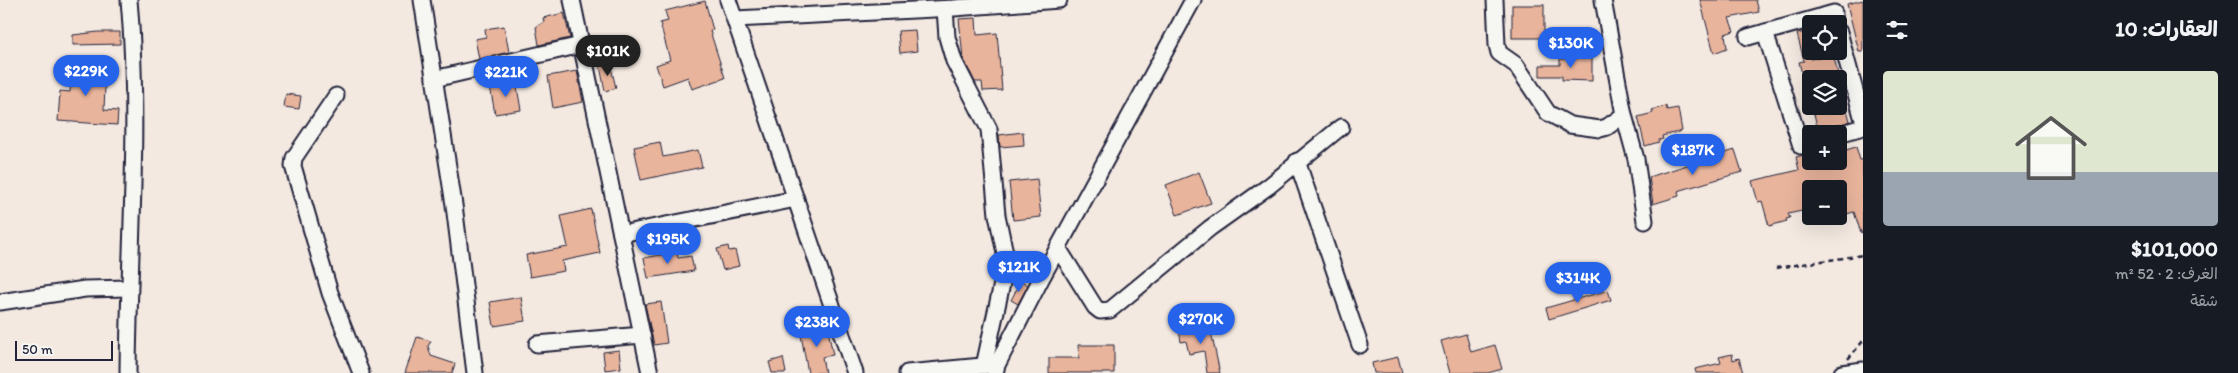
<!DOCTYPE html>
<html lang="ar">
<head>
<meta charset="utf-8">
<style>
	:root { --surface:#171b24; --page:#20242c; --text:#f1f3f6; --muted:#9ea1a6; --accent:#2563eb }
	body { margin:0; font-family:Itim,"Playpen Sans Arabic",sans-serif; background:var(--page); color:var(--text); direction:rtl; height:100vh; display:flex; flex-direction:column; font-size:19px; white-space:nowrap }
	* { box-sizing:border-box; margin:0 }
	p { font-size:16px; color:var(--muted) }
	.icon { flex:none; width:28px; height:28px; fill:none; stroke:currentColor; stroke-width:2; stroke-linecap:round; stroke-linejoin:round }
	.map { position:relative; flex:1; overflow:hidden; direction:ltr }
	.sheet { display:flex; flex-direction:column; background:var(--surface); width:375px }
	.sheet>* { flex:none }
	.controls { position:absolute; left:1802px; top:15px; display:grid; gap:10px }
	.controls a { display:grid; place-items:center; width:45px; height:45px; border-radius:5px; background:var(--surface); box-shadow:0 5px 20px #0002; font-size:25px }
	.scale { position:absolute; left:15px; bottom:12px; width:98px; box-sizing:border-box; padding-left:5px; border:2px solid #22223b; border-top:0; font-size:14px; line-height:18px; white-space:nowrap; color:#22223b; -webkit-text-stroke:4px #f6f6f2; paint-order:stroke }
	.price { position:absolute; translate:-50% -42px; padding:0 11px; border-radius:18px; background:var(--accent); color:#fff; font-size:16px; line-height:32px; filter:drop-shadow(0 1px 2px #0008) }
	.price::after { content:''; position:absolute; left:50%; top:30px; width:15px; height:11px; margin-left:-8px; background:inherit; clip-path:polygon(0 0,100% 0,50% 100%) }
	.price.active { background:#222; color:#fff }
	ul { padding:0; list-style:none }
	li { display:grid; align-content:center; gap:10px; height:265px; padding:0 20px }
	li span { display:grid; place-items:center; height:155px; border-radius:5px; color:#555 }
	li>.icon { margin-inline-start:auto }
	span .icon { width:90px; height:90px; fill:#fffc; stroke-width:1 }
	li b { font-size:21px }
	h2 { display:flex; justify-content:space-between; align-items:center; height:60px; padding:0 20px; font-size:21px }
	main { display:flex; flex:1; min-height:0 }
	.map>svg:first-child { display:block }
</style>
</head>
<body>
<main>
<section class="sheet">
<h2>العقارات: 10<svg class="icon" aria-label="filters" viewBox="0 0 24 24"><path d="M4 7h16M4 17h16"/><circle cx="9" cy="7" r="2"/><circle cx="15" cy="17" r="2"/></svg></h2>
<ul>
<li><span style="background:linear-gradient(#dfe7d0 65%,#9aa5b1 0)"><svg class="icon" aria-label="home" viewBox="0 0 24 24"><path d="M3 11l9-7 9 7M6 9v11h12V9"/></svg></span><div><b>$101,000</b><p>الغرف: 2 · 52 m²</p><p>شقة</p></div></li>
</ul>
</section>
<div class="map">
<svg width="1863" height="373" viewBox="0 0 1863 373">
	<rect width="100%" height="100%" fill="#f3e9e1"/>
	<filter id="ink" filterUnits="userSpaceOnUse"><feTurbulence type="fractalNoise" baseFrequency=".02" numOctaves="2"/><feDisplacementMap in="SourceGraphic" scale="10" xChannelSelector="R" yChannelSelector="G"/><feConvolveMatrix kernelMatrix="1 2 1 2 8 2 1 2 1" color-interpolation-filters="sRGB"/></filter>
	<g filter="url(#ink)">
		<!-- building -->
		<g fill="#e9b49c" stroke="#22223b">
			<polygon points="1700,0 1756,0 1759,12 1729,18 1734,31 1725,34 1727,48 1714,53"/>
			<polygon points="1863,0 1863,52 1859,52 1847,4"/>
			<polygon points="705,1 713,30 710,31 725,78 692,89 688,77 663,86 656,65 670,60 660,23 668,21 665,11"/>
			<rect x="1512" y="5" width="32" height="33"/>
			<polygon points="564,13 570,38 539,45 536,27 544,22 543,18"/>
			<polygon points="976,18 977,35 997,33 1002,90 983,91 982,82 975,82 963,58 959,19"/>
			<polygon points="504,26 509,52 479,59 475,39 486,37 485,29"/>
			<polygon points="915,30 917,51 900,53 898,31"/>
			<polygon points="1811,31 1811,59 1833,54 1838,74 1811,79 1811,81 1804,82 1799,62 1804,61 1797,34"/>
			<polygon points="98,32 120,32 120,44 73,45 73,35"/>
			<polygon points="1576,53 1592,53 1592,81 1562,80 1562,76 1540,76 1540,65 1560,65 1560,59 1576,59"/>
			<polygon points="72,62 106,64 104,110 118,111 117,125 58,121 60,91 70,92"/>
			<polygon points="610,63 616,88 605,91 600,66"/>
			<polygon points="577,71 583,102 553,108 548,76"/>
			<polygon points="516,81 521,110 495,114 490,86"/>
			<polygon points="286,94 301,96 299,109 284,107"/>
			<polygon points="1666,106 1667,110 1678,108 1682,131 1662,136 1663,139 1659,140 1659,142 1645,146 1638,117 1653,113 1652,110"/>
			<polygon points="1812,106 1846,106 1850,121 1833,127 1830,134 1819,134"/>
			<polygon points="1023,132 1024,145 1000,147 999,135"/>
			<polygon points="660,142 663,157 698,150 702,167 641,180 634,147"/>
			<polygon points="1856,147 1860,160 1863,160 1863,232 1861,233 1854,212 1839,216 1839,183 1820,189 1811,189 1811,209 1788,214 1790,218 1786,219 1787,221 1769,226 1762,201 1758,202 1752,181 1799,170 1796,157 1811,153 1811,161 1839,161 1839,152"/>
			<polygon points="1735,150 1742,172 1678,191 1679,196 1653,204 1649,177"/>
			<polygon points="1199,172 1211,203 1177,215 1166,185"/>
			<polygon points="1037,179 1041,217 1013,220 1009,182"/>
			<polygon points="591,209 600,253 562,261 564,271 530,277 526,255 568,247 561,216"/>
			<polygon points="728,246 729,251 735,250 739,266 723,270 717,249"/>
			<polygon points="677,252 678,258 691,256 694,271 648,278 644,258"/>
			<polygon points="1021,281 1028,285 1018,304 1011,300"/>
			<polygon points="1608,290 1611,300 1549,319 1546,308"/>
			<polygon points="521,297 525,321 494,326 490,302"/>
			<polygon points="661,302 667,343 654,345 645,304"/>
			<polygon points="1209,323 1220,373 1207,373 1204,351 1189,354 1186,341 1181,342 1179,329"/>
			<polygon points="827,325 833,355 822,357 825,373 808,373 801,335 808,334 807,329"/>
			<polygon points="1466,334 1471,352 1495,345 1502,369 1488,373 1450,373 1441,341"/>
			<polygon points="417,337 431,341 428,346 431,356 455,364 452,373 405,373"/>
			<polygon points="1078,345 1114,345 1114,373 1049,373 1049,358 1079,358"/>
			<polygon points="619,350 621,368 605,370 603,352"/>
			<polygon points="1732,354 1733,360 1739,358 1743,373 1696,373 1695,369 1721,363 1719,357"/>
			<polygon points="1398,357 1402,373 1374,373 1372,363"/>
			<polygon points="783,358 786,373 772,373 769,362"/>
		</g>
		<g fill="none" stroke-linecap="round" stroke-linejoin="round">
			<!-- minor casing -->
			<g stroke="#22223b" stroke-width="19">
				<g id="minor">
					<polyline points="422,0 454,205 475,373"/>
					<polyline points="572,0 650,373"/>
					<polyline points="728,0 855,373"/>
					<polyline points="1495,0 1497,45 1499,53 1516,65 1548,113 1570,125 1600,129 1607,127 1624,115"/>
					<polyline points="1603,0 1624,115 1636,159 1645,221"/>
					<polyline points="945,9 947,37 954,61 989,129 997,215 1005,253 1005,270 984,366"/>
					<polyline points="735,19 954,8 1059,0"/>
					<polyline points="1765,32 1801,146 1811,143"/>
					<polyline points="1839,32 1863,120"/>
					<polyline points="1748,37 1834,13"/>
					<polyline points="434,79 581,45"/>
					<polyline points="336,96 294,158 293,166 330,293 361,373"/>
					<polyline points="1839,134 1863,127"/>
					<polyline points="1297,161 1360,345"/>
					<polyline points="621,234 796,199"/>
					<polyline points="1058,248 1095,307 1100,311 1110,310 1210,228 1269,186 1341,127"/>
					<polyline points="0,302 85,289 129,288"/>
					<polyline points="537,344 642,335"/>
					<path d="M128,373C129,249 140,124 129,0"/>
					<polyline points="907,373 993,365"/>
					<polyline points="995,373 997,365 1041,279 1193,0"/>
					<polyline points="1842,373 1863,370"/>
				</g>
			</g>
			<!-- path -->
			<g stroke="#22223b" stroke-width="2.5" stroke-dasharray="5 4" stroke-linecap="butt">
				<polyline points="1776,268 1863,255"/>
				<polyline points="1848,359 1863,341"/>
			</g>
			<!-- minor -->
			<use href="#minor" stroke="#f6f6f2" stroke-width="15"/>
		</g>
	</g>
</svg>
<div class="controls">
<a><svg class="icon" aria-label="locate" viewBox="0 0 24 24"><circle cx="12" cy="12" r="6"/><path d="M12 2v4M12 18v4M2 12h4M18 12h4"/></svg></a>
<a><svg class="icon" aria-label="layers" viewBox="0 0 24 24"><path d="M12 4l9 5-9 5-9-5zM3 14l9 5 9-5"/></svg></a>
<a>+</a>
<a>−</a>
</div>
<div class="scale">50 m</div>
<b class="price" style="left:1571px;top:69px">$130K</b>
<b class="price active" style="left:608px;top:77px">$101K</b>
<b class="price" style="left:86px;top:97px">$229K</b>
<b class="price" style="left:506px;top:98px">$221K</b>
<b class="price" style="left:1693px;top:176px">$187K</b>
<b class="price" style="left:668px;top:265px">$195K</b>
<b class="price" style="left:1019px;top:293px">$121K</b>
<b class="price" style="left:1578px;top:304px">$314K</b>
<b class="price" style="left:1201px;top:345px">$270K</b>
<b class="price" style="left:817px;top:348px">$238K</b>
</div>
</main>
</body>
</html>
